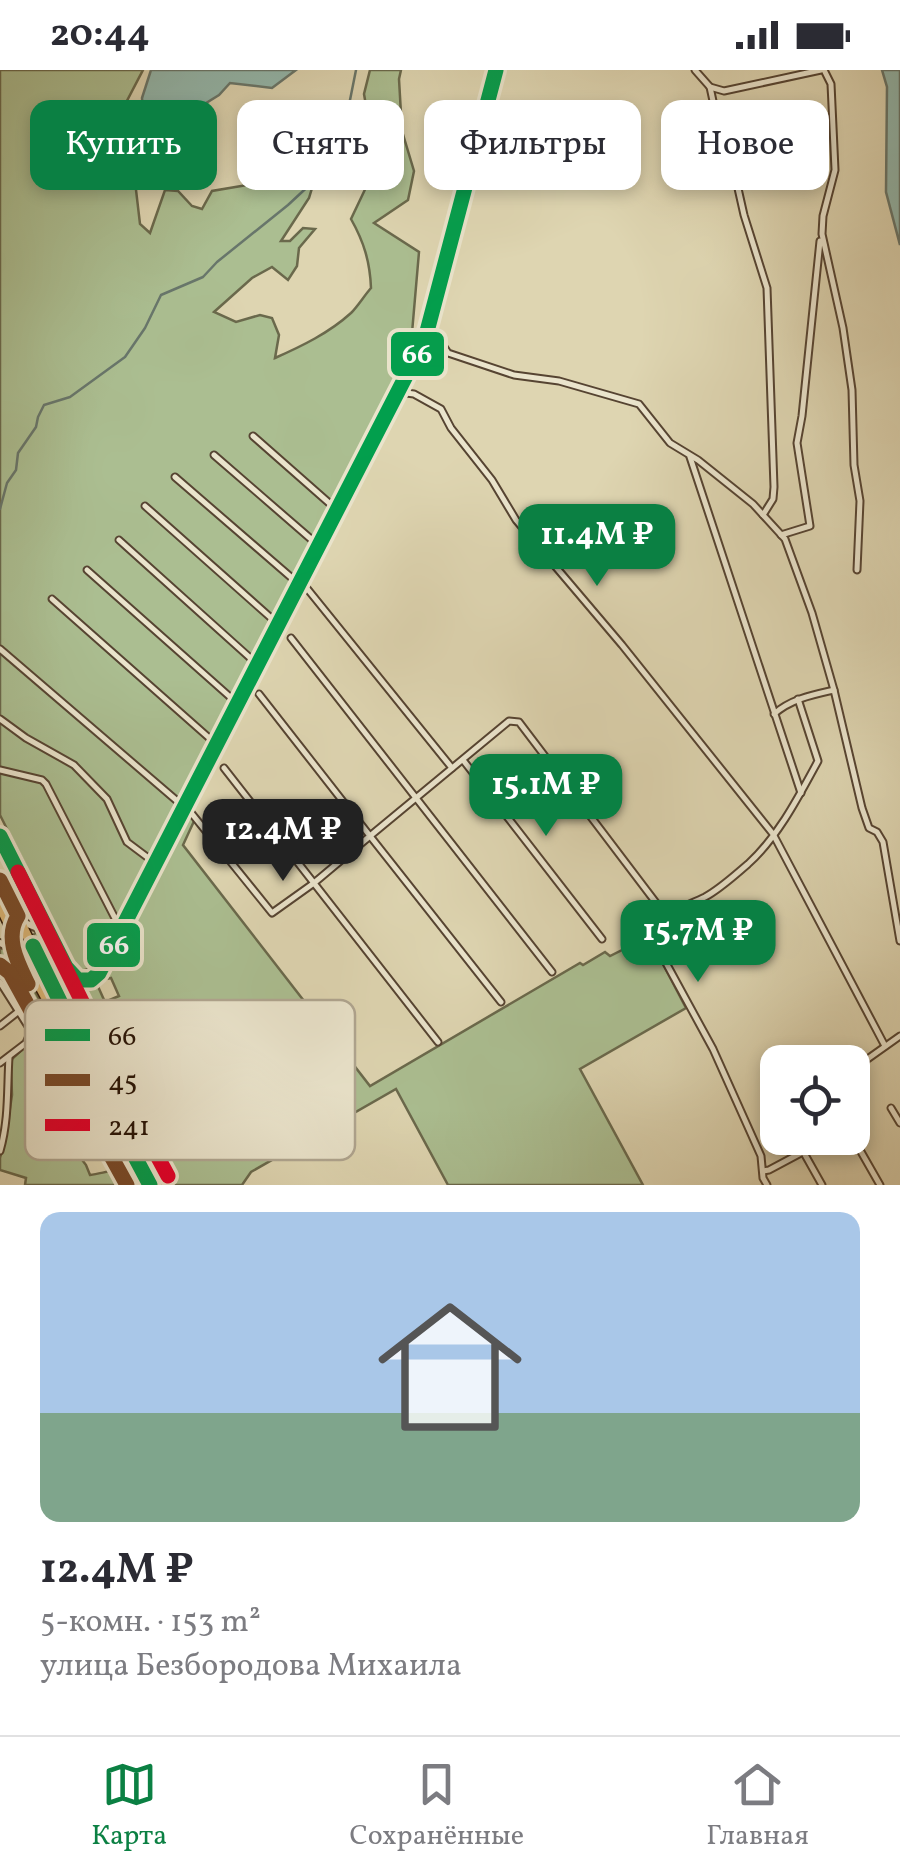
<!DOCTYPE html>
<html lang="ru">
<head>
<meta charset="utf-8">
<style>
	:root { --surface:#fff; --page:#f7f7f7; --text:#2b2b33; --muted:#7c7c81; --line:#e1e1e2; --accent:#0b8043 }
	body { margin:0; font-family:Vollkorn,serif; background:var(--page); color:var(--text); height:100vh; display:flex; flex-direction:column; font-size:38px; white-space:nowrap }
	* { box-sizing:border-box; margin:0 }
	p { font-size:32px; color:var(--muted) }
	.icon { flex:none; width:55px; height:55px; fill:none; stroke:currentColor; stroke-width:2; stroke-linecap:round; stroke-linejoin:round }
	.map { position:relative; height:1115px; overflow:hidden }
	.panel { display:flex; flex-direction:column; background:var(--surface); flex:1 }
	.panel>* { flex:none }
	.top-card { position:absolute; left:30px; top:30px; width:840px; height:90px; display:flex; gap:20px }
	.fabs { position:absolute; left:760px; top:975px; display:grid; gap:20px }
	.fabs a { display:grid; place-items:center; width:110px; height:110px; border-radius:20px; background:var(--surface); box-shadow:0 5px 15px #0003; font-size:50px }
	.price { position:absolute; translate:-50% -85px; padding:0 22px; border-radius:20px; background:var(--accent); color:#fff; font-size:32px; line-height:65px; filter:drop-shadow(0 2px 5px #0008) }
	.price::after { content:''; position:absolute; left:50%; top:60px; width:30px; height:22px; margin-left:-15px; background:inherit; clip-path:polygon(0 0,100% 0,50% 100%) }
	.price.active { background:#222; color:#fff }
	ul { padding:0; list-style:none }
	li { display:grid; align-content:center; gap:20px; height:530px; padding:0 40px }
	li+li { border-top:2px solid var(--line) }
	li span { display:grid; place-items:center; height:310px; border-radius:20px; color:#555 }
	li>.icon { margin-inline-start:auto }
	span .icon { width:180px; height:180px; fill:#fffc; stroke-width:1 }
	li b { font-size:42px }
	.pill { padding:0 35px; border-radius:20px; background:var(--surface); box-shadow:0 5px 15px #0003; font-size:35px; line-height:90px }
	.pill.active { background:var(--accent); color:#fff }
	.status { display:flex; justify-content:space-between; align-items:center; height:70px; padding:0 50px; background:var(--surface); direction:ltr }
	.status svg { height:28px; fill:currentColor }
	.tab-bar { display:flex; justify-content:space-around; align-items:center; height:140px; border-top:2px solid var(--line); background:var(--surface); font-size:28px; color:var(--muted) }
	.tab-bar a { display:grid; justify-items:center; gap:5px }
	.tab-bar .active { color:var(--accent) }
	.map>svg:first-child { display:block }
</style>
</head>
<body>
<div class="status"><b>20:44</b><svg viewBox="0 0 49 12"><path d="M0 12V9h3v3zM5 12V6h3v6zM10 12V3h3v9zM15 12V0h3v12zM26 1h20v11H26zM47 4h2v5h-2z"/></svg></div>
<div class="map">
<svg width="900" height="1115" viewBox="0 0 900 1115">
	<rect width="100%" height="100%" fill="#ded5b1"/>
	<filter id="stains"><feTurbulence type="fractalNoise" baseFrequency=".002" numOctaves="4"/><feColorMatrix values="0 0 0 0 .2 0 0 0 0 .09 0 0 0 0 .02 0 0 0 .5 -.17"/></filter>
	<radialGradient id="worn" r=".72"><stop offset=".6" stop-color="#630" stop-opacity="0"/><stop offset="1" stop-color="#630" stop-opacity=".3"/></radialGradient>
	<!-- green -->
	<g fill="#abbe91" stroke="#6a694c" stroke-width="2.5">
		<path d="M0,0H143L119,46L112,42L110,36L107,41L112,50L129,60L140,154L150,163L165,120L178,121L192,136L202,139L212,121L259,113L268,93L280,103L299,93L336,38L331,67L320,92L309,128L281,171H290L303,158L315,159L299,178L297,196L288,210L272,197L252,208L214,242L236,252L260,245L272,248L279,265L275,288C302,276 329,263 351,243C358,236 364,226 371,218C370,192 364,172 351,149L370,109L374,81L364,24L370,0H401L399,9L402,61L414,101L408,130L374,153L419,182L412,263L420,267L94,897L79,902L0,745Z"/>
		<path d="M185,745L195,749L183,775L370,1016L580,893L583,895L605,882L610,886L650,866L652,873L686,938L580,999L643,1115H448L396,1019L251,1102L242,1115H163C152,1093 140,1075 126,1055L34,873L33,866L37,860L44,862C57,882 58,907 85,916L96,912L105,932L119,926L111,908L102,910L98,908Z"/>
		<path d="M0,878L11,882L21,897L54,955L69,992L65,1007L40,1022L59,1059L86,1095L90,1105C112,1102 128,1092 140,1115H25L26,1108L0,1100V1088L6,1065L12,1025L11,997L12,989L28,974L33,961L0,905Z"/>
	</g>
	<!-- water -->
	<g fill="#93b8ad" stroke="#68766b" stroke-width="2.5">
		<polygon points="151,0 296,0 272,18 230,13 219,25 185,46 174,47 157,43 148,46 143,44 142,28"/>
		<polygon points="882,0 900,0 900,175 886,122 887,17"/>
	</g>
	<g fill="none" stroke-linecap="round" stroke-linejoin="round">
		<!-- stream -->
		<polyline stroke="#68766b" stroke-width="2.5" points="0,439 7,413 16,400 18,383 36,357 38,347 44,335 70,327 125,287 145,258 161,225 203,207 217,192 288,135 330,96 341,75 356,0"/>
		<!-- minor casing -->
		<g stroke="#564432" stroke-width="9">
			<g id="minor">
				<polyline points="695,0 710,17 724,21 821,0"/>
				<polyline points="824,0 831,14 835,100 823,146 822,164 843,258 852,320 854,395 860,431 857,500"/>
				<polyline points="710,17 716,45 735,105 744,145 767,218 774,417 773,429 763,445"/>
				<polyline points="426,269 444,277 448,283 514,305 559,311 639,334 670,373 698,390 753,434 785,469 812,543 834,620 862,738 869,758 877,762 883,772 900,871"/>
				<polyline points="398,322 414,324 441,339 451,358 492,410 516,450 622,575 773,764 885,976"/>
				<polyline points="253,366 337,440"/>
				<polyline points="214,385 319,476"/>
				<polyline points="690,387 801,723"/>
				<polyline points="175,407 300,515"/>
				<polyline points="145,436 279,555"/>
				<polyline points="781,465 810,456 797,373 802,346 820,171"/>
				<polyline points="119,470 258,595"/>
				<polyline points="87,500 238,634"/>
				<polyline points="301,511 452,698"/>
				<polyline points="52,529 216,674"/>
				<polyline points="291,568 552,902"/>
				<polyline points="0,579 183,736"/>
				<path d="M774,644C791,629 812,625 834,620"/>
				<polyline points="0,649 26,668 74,695 107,729 127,772 155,793"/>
				<polyline points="463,690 602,869"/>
				<polyline points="224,698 438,972"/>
				<polyline points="0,700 42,710 46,714 120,858"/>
				<polyline points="184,734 272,843 314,813 370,766 259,624"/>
				<polyline points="44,853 72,906 86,911 96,907 425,269 496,0"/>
				<polyline points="0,912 31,961 26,973 0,993"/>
				<polyline points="501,932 370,766 509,651 519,652 660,838"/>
				<polyline points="0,956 19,941"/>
				<polyline points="852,1000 900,966"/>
				<polyline points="891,1038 900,1053"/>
				<polyline points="852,1042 854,1046 852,1049"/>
				<polyline points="852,1066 880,1115"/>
				<path d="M0,1081C9,1050 7,1019 9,987"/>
				<polyline points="804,1083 822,1115"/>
				<polyline points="763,1101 769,1100 829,1068"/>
				<path d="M767,1115L763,1108L761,1086L713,979L653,869C665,840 681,839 705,827C720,819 735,805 748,794C778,767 799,726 818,691L798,629"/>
			</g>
		</g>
		<!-- tertiary casing -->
		<g stroke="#564432" stroke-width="10">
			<g id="tertiary">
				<polyline points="0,766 44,853 35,857 20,851"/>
				<polyline points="0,873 14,879 23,889"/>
			</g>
		</g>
		<!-- primary casing -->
		<g stroke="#281407" stroke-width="12">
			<g id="primary">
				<polyline points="0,811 88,989 94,1007"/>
				<polyline points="0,836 26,891 81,993 96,1014 150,1115"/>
			</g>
		</g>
		<!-- minor -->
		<use href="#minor" stroke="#eae4cc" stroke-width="5"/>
		<!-- tertiary -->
		<use href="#tertiary" stroke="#eae4cc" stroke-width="6"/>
		<!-- primary -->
		<use href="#primary" stroke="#dfba78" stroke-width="9"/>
		<!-- bus-1 casing -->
		<g stroke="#eae4cc" stroke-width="22">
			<g id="bus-1">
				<polyline points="0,766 66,897 78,910 91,910 99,903 425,269 496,0"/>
				<polyline points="33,876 88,989 96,1014 150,1115"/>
			</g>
		</g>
		<!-- bus-2 casing -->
		<g stroke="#eae4cc" stroke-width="22">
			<g id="bus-2">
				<path d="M0,810L18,846C4,868 18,893 28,914"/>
				<polyline points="0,895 10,903 127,1115"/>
			</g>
		</g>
		<!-- bus-3 casing -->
		<g stroke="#eae4cc" stroke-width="22">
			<polyline id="bus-3" points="18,802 106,980 114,1006 168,1106"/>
		</g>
		<!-- bus-1 -->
		<use href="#bus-1" stroke="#029f4d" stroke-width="15"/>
		<!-- bus-2 -->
		<use href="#bus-2" stroke="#7a4b2a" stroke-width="15"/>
		<!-- bus-3 -->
		<use href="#bus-3" stroke="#e4002b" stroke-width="15"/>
	</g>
	<!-- legend -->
	<rect x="25" y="930" width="330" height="160" rx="15" fill="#eae4cc" stroke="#b0a691" stroke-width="2.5"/>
	<rect x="45" y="959" width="45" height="12" fill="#029f4d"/>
	<rect x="45" y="1004" width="45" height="12" fill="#7a4b2a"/>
	<rect x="45" y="1049" width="45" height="12" fill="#e4002b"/>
	<g font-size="28" fill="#281407">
		<text x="108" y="975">66</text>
		<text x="108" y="1020">45</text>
		<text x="108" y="1065">241</text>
	</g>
	<g stroke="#eae4cc" stroke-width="4">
		<rect x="389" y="260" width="57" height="48" rx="10" fill="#029f4d"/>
		<rect x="85" y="851" width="57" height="48" rx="10" fill="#029f4d"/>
	</g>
	<g font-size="28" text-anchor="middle" font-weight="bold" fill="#fff">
		<text x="417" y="293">66</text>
		<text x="114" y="884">66</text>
	</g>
	<rect width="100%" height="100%" filter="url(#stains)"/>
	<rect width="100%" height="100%" fill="url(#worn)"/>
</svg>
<div class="fabs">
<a><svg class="icon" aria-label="locate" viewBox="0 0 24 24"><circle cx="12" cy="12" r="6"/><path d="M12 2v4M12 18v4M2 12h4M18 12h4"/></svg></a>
</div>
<b class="price" style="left:597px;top:519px">11.4M ₽</b>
<b class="price" style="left:546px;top:769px">15.1M ₽</b>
<b class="price active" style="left:283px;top:814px">12.4M ₽</b>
<b class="price" style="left:698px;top:915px">15.7M ₽</b>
<div class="top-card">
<a class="pill active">Купить</a>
<a class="pill">Снять</a>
<a class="pill">Фильтры</a>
<a class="pill">Новое</a>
</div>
</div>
<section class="panel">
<ul>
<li><span style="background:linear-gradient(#a9c7e8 65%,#7fa58c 0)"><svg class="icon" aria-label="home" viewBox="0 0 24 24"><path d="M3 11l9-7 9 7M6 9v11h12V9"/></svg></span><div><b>12.4M ₽</b><p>5-комн. · 153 m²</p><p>улица Безбородова Михаила</p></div></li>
</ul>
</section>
<nav class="tab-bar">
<a class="active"><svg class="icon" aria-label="map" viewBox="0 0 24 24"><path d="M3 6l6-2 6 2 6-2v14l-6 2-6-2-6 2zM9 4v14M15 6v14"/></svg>Карта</a>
<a><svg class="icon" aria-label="saved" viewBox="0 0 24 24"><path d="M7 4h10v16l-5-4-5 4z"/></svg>Сохранённые</a>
<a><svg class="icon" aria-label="home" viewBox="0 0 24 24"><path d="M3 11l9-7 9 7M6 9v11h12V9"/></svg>Главная</a>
</nav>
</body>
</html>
